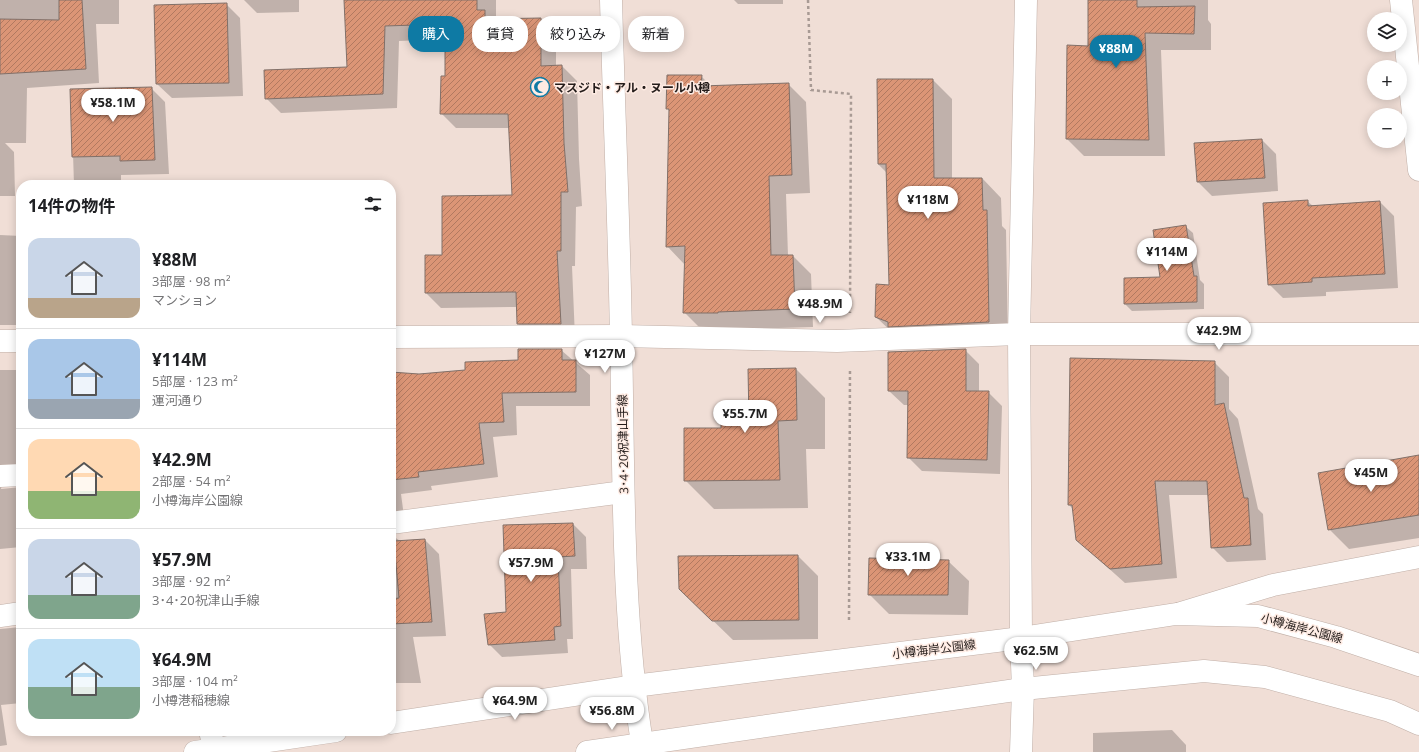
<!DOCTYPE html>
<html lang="ja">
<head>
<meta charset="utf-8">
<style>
	:root { --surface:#fff; --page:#f6f6f6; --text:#202124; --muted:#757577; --line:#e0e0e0; --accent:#0e7aa4 }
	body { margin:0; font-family:"Open Sans","Noto Sans JP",sans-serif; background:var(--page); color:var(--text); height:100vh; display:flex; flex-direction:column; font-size:15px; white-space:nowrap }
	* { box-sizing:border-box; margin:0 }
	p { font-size:13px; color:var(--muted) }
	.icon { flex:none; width:22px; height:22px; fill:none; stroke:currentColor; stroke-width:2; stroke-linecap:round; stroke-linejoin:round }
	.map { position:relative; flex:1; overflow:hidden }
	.side { position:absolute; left:16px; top:180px; width:380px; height:556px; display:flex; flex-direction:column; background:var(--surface); border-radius:16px; box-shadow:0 2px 10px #0003 }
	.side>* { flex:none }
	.hud { position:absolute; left:408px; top:16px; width:380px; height:36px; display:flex; gap:8px }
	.buttons { position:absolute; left:1367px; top:12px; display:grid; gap:8px }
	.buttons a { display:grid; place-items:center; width:40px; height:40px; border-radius:50%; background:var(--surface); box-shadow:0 2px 10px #0003; font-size:20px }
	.price { position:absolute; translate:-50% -34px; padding:0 9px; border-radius:14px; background:#fff; color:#222; font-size:13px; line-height:26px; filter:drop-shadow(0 1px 2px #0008) }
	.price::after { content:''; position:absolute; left:50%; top:24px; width:12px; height:9px; margin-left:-6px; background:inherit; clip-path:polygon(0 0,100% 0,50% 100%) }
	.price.on { background:var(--accent); color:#fff }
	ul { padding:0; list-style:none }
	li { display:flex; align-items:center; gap:12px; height:100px; padding:0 12px }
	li+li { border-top:1px solid var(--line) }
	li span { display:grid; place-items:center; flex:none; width:112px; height:80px; border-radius:12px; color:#555 }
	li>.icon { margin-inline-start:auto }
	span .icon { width:48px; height:48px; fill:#fffc; stroke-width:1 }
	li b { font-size:17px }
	h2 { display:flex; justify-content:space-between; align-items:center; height:48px; padding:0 12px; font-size:17px }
	.tag { padding:0 14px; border-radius:16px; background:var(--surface); box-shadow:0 2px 10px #0003; font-size:14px; line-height:36px }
	.tag.on { background:var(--accent); color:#fff }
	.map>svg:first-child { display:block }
</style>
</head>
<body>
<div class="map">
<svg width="1419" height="752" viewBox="0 0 1419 752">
	<defs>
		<pattern id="building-hatch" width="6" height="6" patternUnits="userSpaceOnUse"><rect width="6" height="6" fill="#db9576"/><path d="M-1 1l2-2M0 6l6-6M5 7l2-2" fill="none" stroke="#b17960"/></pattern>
	</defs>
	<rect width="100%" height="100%" fill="#f0ded6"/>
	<!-- shadow -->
	<g fill="#0003">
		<polygon points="0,0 119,0 119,24 96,24 99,83 27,88 26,143 5,143 14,152 15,196 0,196"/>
		<polygon points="244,0 299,0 299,12 257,13"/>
		<polygon points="345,0 496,0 496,20 541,19 556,34 556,66 562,66 577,81 579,159 582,206 576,207 575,266 572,266 575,338 533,338 518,324 517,307 441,308 426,293 443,256 513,196 510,128 456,128 441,113 446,77 446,39 399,41 397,108 281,113 266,98 348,68"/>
		<polygon points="734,0 783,0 783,4 738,4"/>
		<polygon points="1089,0 1208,0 1208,20 1211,24 1211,50 1161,50 1165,156 1084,156 1067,139 1088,47"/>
		<polygon points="226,4 240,18 243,96 172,98 157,84"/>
		<polygon points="701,76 712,87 788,84 806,102 810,193 786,194 788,256 793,256 811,274 813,327 702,330 684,312 685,265 667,246 670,112 667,108"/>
		<polygon points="933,80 952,99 952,179 982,178 1001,198 1002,226 1006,230 1008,341 896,336 876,317 890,286 887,173 878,164"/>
		<polygon points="151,88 165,102 169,174 121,175 121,185 74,185 71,90"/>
		<polygon points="1262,140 1276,154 1278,191 1212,196 1198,182"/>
		<polygon points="1307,201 1313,206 1380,202 1394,216 1398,288 1326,292 1326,296 1283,298 1269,284"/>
		<polygon points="1185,226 1193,233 1200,280 1204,284 1204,309 1132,311 1125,304 1161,278"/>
		<polygon points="0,235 21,236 21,320 16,319 16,325 0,325"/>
		<polygon points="561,350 590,375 590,406 516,406 517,435 493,437 498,477 431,486 432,490 401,494 405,524 393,532 393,536 400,541 425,540 439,554 446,636 413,637 421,683 391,683 391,373 419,375 466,371 519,361"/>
		<polygon points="965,350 979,364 979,392 988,392 1002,406 1000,474 922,471 908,457 909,405 904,405 889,391"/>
		<polygon points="1214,362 1229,377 1229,409 1238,419 1258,509 1263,514 1266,560 1227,562 1212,547 1209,495 1169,495 1177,578 1125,583 1076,539 1073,509 1069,505"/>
		<polygon points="796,369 825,398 825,449 806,449 808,508 714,509 685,480 750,421"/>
		<polygon points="0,370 21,370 21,477 2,484 1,489 21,487 21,547 0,549"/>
		<polygon points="1419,456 1419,538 1349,549 1329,529"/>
		<polygon points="573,524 586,537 587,569 571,569 573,639 567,639 568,653 502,657 489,644 507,613 504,526"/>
		<polygon points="798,556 818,576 818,639 733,640 701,609"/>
		<polygon points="948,561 969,581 968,615 889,614 869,594"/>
		<polygon points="21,627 21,703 1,705 7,745 0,746 0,629"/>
		<polygon points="1172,730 1186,745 1186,752 1093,752 1093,733"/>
	</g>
	<!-- building -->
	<g fill="url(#building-hatch)" stroke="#817069">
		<polygon points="59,0 82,0 86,69 0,74 0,19 59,20"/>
		<polygon points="344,0 477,0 477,10 485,10 485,19 541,18 541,66 562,65 564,143 568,192 561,192 561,251 557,251 561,324 517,324 516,292 425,293 425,255 442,255 442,196 512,195 508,114 440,114 441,76 445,76 445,24 385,26 383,94 265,99 264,70 347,67"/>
		<polygon points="1088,0 1137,0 1137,7 1195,6 1194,34 1145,33 1149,140 1066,139 1067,45 1088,46"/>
		<polygon points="227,3 229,83 156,84 154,5"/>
		<polygon points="667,75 702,75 701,86 789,83 792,175 769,176 771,255 793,255 795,309 718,312 718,313 683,313 685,246 666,247 669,109 666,109"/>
		<polygon points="877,79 933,79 934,178 982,178 983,210 987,210 989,322 888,327 888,322 875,317 876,284 889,285 886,164 878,164"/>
		<polygon points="152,87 155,160 120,161 120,156 72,157 70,89"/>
		<polygon points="1262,139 1265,178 1197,182 1194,143"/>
		<polygon points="1308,200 1308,206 1380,201 1385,274 1312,278 1312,282 1268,285 1263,203"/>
		<polygon points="1186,225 1194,276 1197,276 1197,302 1124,304 1124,278 1160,277 1153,230"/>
		<polygon points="518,349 562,349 562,360 576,360 576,392 502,393 504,422 479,423 484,464 418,472 419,477 391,480 391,372 419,374 465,370 465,362 518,360"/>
		<polygon points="966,349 966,391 989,391 987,460 907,458 908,391 888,391 888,352"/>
		<polygon points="1070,358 1215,361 1215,405 1224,403 1244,498 1248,498 1251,545 1211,548 1207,481 1155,481 1162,564 1110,569 1076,540 1072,505 1068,505"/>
		<polygon points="796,368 797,420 778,421 780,480 684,481 684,428 721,428 721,421 749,420 748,369"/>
		<polygon points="1419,455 1419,515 1328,530 1318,473"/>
		<polygon points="573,523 575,556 558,557 561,626 554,627 555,640 488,645 484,614 506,612 503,525"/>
		<polygon points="425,539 432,622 391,624 391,599 399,598 394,541"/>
		<polygon points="798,555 799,620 712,621 679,589 678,556"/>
		<polygon points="869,558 949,560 948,595 868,595"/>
	</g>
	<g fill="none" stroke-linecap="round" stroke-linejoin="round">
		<!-- street casing -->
		<g stroke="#c0afa7" stroke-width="23">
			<g id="street">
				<polyline points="391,337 621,336 837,341 1019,334 1419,334"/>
				<polyline points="0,341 21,341"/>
				<polyline points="0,476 21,475"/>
				<polyline points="391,523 623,492"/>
				<polyline points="1181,613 1273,585 1419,557"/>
				<polyline points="0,616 21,613"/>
				<polyline points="210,731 215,752"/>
			</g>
		</g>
		<!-- secondary casing -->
		<g stroke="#c0afa7" stroke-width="23">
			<g id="secondary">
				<path d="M611,0C614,112 619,224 621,337C624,472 621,609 642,743"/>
				<polyline points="1401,0 1419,170"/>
				<polyline points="391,723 634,686 1021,638 1176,614 1258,616 1336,637 1419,665"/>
				<polyline points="195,752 336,731"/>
				<polyline points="587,752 1023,689 1204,671 1265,677 1390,711 1419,724"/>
				<polyline points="1021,752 1023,689 1021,638 1019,334 1026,0"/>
			</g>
		</g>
		<!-- path -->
		<g stroke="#a89a94" stroke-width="2.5" stroke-dasharray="3 3" stroke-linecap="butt">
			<polyline points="808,0 811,90 851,94 850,313"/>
			<polyline points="849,620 850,368"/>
		</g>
		<!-- street -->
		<use href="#street" stroke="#fff" stroke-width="22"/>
		<!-- secondary -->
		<use href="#secondary" stroke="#fff" stroke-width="22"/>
	</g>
	<!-- icons -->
	<defs>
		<g id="mosque-ring" transform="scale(1)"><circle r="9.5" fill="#feebe3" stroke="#0e7aa4" stroke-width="1.5"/><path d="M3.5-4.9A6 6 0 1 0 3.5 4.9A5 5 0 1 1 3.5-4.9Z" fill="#0e7aa4"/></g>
	</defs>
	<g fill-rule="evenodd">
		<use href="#mosque-ring" x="540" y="87"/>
	</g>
	<g text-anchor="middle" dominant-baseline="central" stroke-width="3" stroke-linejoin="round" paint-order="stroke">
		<!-- poi labels -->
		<g font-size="12" font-weight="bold" fill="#231c1a" stroke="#feebe3" text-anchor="start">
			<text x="554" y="87">マスジド・アル・ヌール小樽</text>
		</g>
		<!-- street labels -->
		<g font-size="12" fill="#231c1a" stroke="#feebe3">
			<text transform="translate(623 444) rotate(-91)">3･4･20祝津山手線</text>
			<text transform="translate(1302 628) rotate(15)">小樽海岸公園線</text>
			<text transform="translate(934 649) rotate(-7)">小樽海岸公園線</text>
		</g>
	</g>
</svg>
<div class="buttons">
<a><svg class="icon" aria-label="layers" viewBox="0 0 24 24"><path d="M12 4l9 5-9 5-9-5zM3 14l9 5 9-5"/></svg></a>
<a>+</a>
<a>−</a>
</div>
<b class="price on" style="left:1116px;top:69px">¥88M</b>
<b class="price" style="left:113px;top:123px">¥58.1M</b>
<b class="price" style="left:928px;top:220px">¥118M</b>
<b class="price" style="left:1167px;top:272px">¥114M</b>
<b class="price" style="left:820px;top:324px">¥48.9M</b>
<b class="price" style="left:1219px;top:351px">¥42.9M</b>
<b class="price" style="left:605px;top:374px">¥127M</b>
<b class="price" style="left:745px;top:434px">¥55.7M</b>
<b class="price" style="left:1371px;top:493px">¥45M</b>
<b class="price" style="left:908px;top:577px">¥33.1M</b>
<b class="price" style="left:531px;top:583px">¥57.9M</b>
<b class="price" style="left:1036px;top:671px">¥62.5M</b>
<b class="price" style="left:515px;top:721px">¥64.9M</b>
<b class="price" style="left:612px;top:731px">¥56.8M</b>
<div class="hud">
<a class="tag on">購入</a>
<a class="tag">賃貸</a>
<a class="tag">絞り込み</a>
<a class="tag">新着</a>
</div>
<section class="side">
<h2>14件の物件<svg class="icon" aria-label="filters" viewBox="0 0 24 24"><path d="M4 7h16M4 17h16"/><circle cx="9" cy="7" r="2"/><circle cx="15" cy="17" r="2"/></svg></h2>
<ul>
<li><span style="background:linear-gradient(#c9d6e8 75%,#b9a48a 0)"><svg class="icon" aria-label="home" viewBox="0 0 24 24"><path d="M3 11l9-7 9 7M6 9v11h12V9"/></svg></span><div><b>¥88M</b><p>3部屋 · 98 m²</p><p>マンション</p></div></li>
<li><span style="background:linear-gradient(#a9c7e8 75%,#9aa5b1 0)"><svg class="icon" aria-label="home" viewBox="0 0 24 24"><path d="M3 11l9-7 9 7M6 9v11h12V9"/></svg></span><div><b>¥114M</b><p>5部屋 · 123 m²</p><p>運河通り</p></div></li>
<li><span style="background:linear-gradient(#ffd9b3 65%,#8fb573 0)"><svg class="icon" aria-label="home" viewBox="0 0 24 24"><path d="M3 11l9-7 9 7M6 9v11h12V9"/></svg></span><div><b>¥42.9M</b><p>2部屋 · 54 m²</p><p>小樽海岸公園線</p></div></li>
<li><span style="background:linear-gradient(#c9d6e8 70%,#7fa58c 0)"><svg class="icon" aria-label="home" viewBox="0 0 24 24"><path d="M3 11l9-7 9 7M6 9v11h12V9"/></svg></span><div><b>¥57.9M</b><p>3部屋 · 92 m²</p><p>3･4･20祝津山手線</p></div></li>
<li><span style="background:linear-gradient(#bfe0f5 60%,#7fa58c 0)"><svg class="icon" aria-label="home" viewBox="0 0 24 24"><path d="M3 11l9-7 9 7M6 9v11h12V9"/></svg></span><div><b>¥64.9M</b><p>3部屋 · 104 m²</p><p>小樽港稲穂線</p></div></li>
</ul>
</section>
</div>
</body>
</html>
